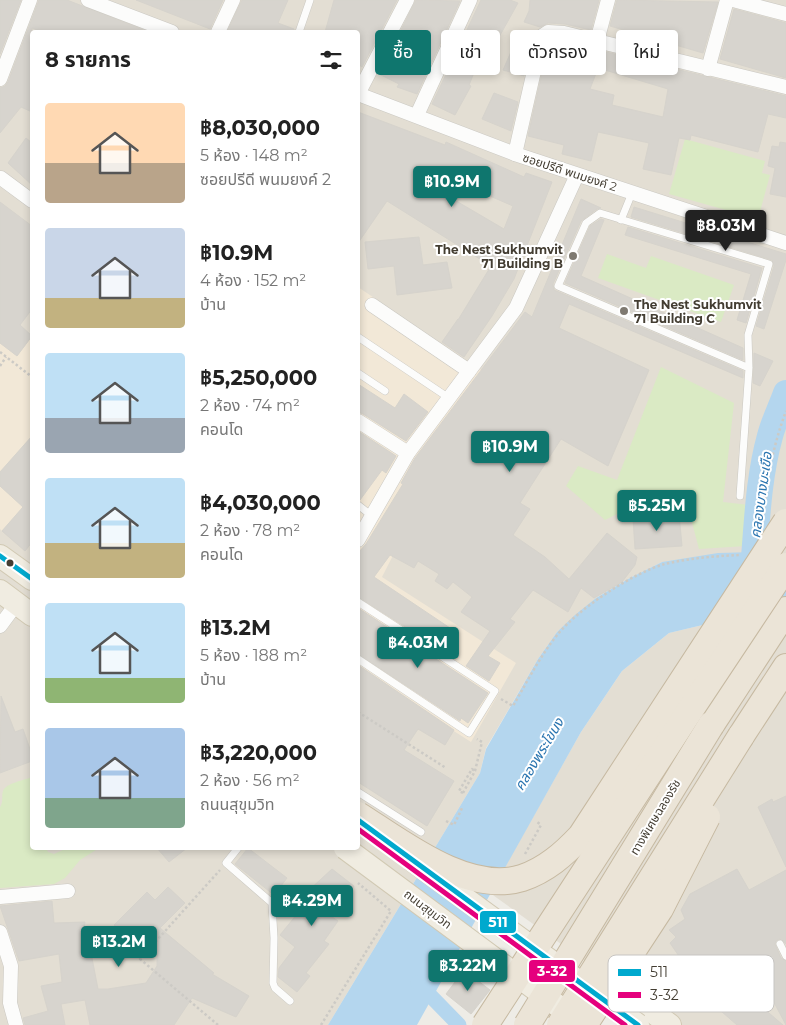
<!DOCTYPE html>
<html lang="th">
<head>
<meta charset="utf-8">
<style>
	:root { --surface:#fff; --page:#f6f6f6; --text:#222; --muted:#767676; --accent:#0f766e }
	body { margin:0; font-family:Montserrat,"Noto Sans Thai",sans-serif; background:var(--page); color:var(--text); height:100vh; display:flex; flex-direction:column; font-size:19px; white-space:nowrap }
	* { box-sizing:border-box; margin:0 }
	p { font-size:16px; color:var(--muted) }
	.icon { flex:none; width:28px; height:28px; fill:none; stroke:currentColor; stroke-width:2; stroke-linecap:round; stroke-linejoin:round }
	.map { position:relative; flex:1; overflow:hidden }
	.details { position:absolute; left:30px; top:30px; width:330px; height:820px; display:flex; flex-direction:column; background:var(--surface); border-radius:5px; box-shadow:0 2px 8px #0003 }
	.details>* { flex:none }
	.hud { position:absolute; left:375px; top:30px; width:335px; height:45px; display:flex; gap:10px }
	.price { position:absolute; translate:-50% -42px; padding:0 11px; border-radius:5px; background:var(--accent); color:#fff; font-size:16px; line-height:32px; filter:drop-shadow(0 1px 2px #0008) }
	.price::after { content:''; position:absolute; left:50%; top:30px; width:15px; height:11px; margin-left:-8px; background:inherit; clip-path:polygon(0 0,100% 0,50% 100%) }
	.price.active { background:#222; color:#fff }
	ul { padding:0; list-style:none }
	li { display:flex; align-items:center; gap:15px; height:125px; padding:0 15px }
	li span { display:grid; place-items:center; flex:none; width:140px; height:100px; border-radius:5px; color:#555 }
	li>.icon { margin-inline-start:auto }
	span .icon { width:60px; height:60px; fill:#fffc; stroke-width:1 }
	li b { font-size:21px }
	h2 { display:flex; justify-content:space-between; align-items:center; height:60px; padding:0 15px; font-size:21px }
	.tag { padding:0 18px; border-radius:5px; background:var(--surface); box-shadow:0 2px 8px #0003; font-size:18px; line-height:45px }
	.tag.active { background:var(--accent); color:#fff }
	.map>svg:first-child { display:block }
</style>
</head>
<body>
<div class="map">
<svg width="786" height="1025" viewBox="0 0 786 1025">
	<rect width="100%" height="100%" fill="#eeece6"/>
	<!-- residential -->
	<g fill="#e3ded3" fill-rule="evenodd">
		<path d="M0,0H786V559L662,562L630,578L596,598L557,632L538,659L486,748L480,773L328,1025H0ZM32,32H358V848H32Z"/>
		<polygon points="711,623 786,636 786,1025 674,1025 490,893 581,732 622,671 669,633"/>
	</g>
	<!-- commercial -->
	<g fill="#f2e8d7">
		<polygon points="358,287 499,382 439,465 382,577 516,663 471,742 358,670"/>
		<polygon points="32,336 32,436 0,472 0,343 17,356"/>
		<polygon points="0,486 23,507 2,531 0,529"/>
	</g>
	<!-- green -->
	<g fill="#daeac4">
		<polygon points="685,139 765,161 762,173 770,175 758,219 669,194"/>
		<polygon points="607,254 646,268 651,256 734,285 721,322 598,278"/>
		<polygon points="661,367 734,403 723,502 749,505 746,546 699,549 690,515 682,510 623,511 605,520 566,486 578,466 617,480"/>
		<path d="M32,777V848H46L48,852L54,854L67,848H99L80,860L65,878L54,884L0,888V807C4,801 1,797 3,791C6,783 25,780 32,777Z"/>
	</g>
	<!-- water -->
	<polygon fill="#b4d6ee" points="755,552 786,559 786,636 711,623 669,633 622,671 581,732 417,1025 328,1025 480,773 486,749 538,659 557,632 575,615 596,598 630,578 662,562 718,553"/>
	<g fill="none" stroke-linecap="round" stroke-linejoin="round">
		<!-- canal -->
		<polyline stroke="#b4d6ee" stroke-width="15" points="418,983 459,1025"/>
		<!-- river -->
		<path stroke="#b4d6ee" stroke-width="26" d="M752,580C757,531 757,483 770,436C774,421 781,407 786,393"/>
	</g>
	<!-- building -->
	<g fill="#d7d4ce" stroke="#d6d3cc" fill-rule="evenodd">
		<polygon points="0,0 21,0 0,54"/>
		<polygon points="39,0 67,0 149,32 43,32 32,28 32,112 21,107 0,133 0,88 5,86 8,82"/>
		<polygon points="136,0 223,0 210,29"/>
		<polygon points="242,0 288,0 278,23 294,29 294,32 227,32"/>
		<polygon points="334,0 397,0 362,67 358,64 358,32 325,32"/>
		<polygon points="416,0 460,1 417,94 397,87 399,84 379,74"/>
		<polygon points="481,0 510,0 518,3 484,64 478,63 469,85 471,86 455,115 432,104"/>
		<polygon points="530,0 599,0 591,30 565,24 548,23 540,27 524,22 529,11"/>
		<polygon points="617,0 718,2 703,53 610,26"/>
		<polygon points="734,9 786,23 786,78 720,59"/>
		<polygon points="514,45 528,48 524,76 503,70"/>
		<path d="M590,48L786,96V118L768,114L758,152L691,135L690,140L679,138L671,175L643,169L649,143L598,132L591,161L562,154L564,145L528,136L544,64L582,73ZM598,68L668,89L663,117L612,105L614,95L590,89Z"/>
		<polygon points="494,93 518,102 511,131 482,119"/>
		<path d="M358,112L445,145L446,142L524,177L526,173L552,182L514,279L492,316L464,357L442,342L458,319V320L491,266L387,201L358,243ZM423,167L513,206L504,229L417,178Z"/>
		<polygon points="26,138 32,143 32,185 8,163"/>
		<polygon points="780,142 786,143 786,197 770,194 775,168 768,166 772,146 779,147"/>
		<polygon points="581,199 601,208 597,209 581,221 553,284 554,290 743,371 743,378 569,304 559,328 649,370 608,466 561,439 520,503 530,509 513,535 545,557 569,579 607,533 637,557 635,565 622,582 594,598 581,588 568,612 533,590 510,619 515,622 488,656 500,663 489,681 466,666 490,631 461,612 472,597 453,582 447,589 435,581 439,574 418,561 414,568 390,555 374,577 453,630 440,649 358,597 358,553 366,544 403,484 401,483 415,458 525,312 532,317"/>
		<polygon points="0,202 32,226 32,309 20,325 32,336 17,356 0,343"/>
		<polygon points="634,207 786,254 786,260 764,329 756,326 774,266 772,260 631,217"/>
		<polygon points="601,219 604,220 581,276 743,348 743,360 565,283 590,226"/>
		<polygon points="628,227 762,268 746,323 737,320 751,274 625,235"/>
		<polygon points="419,237 423,265 447,262 452,288 397,295 394,266 368,269 365,242"/>
		<polygon points="754,353 773,361 760,386 753,383"/>
		<polygon points="358,384 395,408 404,394 428,412 406,441 363,414 358,412"/>
		<polygon points="358,431 396,456 386,473 382,470 360,500 358,500"/>
		<polygon points="32,436 32,542 25,551 2,531 23,507 0,486 0,472"/>
		<polygon points="679,514 682,546 635,549 633,518"/>
		<polygon points="358,608 488,693 468,723 461,718 460,721 358,654"/>
		<polygon points="358,665 454,730 445,745 418,729 404,750 454,781 427,826 358,782"/>
		<polygon points="1,696 15,732 23,729 32,755 32,761 0,773"/>
		<polygon points="786,796 786,867 758,807 772,799 773,802"/>
		<polygon points="157,848 187,848 169,862"/>
		<polygon points="248,848 287,878 274,895 235,864"/>
		<polygon points="332,869 354,886 332,917 338,921 324,941 329,944 306,973 310,976 297,992 278,977 279,968 295,947 280,935 302,908 295,903"/>
		<polygon points="737,869 749,890 786,870 786,944 780,939 776,941 775,944 781,958 786,961 786,1025 752,961 734,983 783,1025 737,1025 714,1005 711,1008 672,975 683,962 670,943 676,937 669,930 685,919 681,910 690,894"/>
		<polygon points="168,887 185,903 160,928 214,973 212,974 249,996 236,1017 192,998 174,1025 90,1025 85,1000 61,1004 65,1025 25,1025 23,1018 48,1011 41,986 62,982 59,954 19,961 0,906 52,901 54,923 85,922 80,954 91,953 98,989 108,989 146,983 157,966 157,931 139,949 114,925 147,892 155,900"/>
		<polygon points="464,970 490,990 471,1014 446,994"/>
	</g>
	<g fill="none" stroke-linecap="round" stroke-linejoin="round">
		<!-- service casing -->
		<g stroke="#cac8c2" stroke-width="8">
			<g id="service">
				<polyline points="299,32 310,0"/>
				<polyline points="621,220 632,193"/>
				<polyline points="358,337 449,398"/>
				<polyline points="358,373 385,391"/>
				<polyline points="740,496 749,368 748,335 769,264 600,213 586,223 558,286 749,368"/>
				<polyline points="358,505 372,516"/>
				<polyline points="358,602 495,691 469,733 358,659"/>
				<polyline points="358,792 421,832"/>
				<polyline points="238,848 226,863 272,903 274,938 273,983 275,988 290,1001"/>
				<polyline points="780,944 786,956"/>
			</g>
		</g>
		<!-- minor casing -->
		<g stroke="#cac8c2" stroke-width="15">
			<g id="minor">
				<polyline points="88,0 172,32"/>
				<polyline points="733,0 786,14"/>
				<polyline points="218,32 233,0"/>
				<polyline points="597,41 608,0"/>
				<polyline points="708,69 727,0"/>
				<polyline points="0,79 30,0"/>
				<polyline points="358,94 515,154 786,243"/>
				<polyline points="358,94 407,0"/>
				<polyline points="417,115 470,0"/>
				<polyline points="515,154 542,36 548,32 564,33 786,87"/>
				<polyline points="1,178 32,201"/>
				<polyline points="372,305 469,371"/>
				<polyline points="358,421 408,453"/>
				<polyline points="358,540 408,453 516,308 577,175"/>
				<polyline points="0,626 17,603"/>
				<polyline points="0,897 68,891"/>
				<polyline points="0,932 11,966 10,1003 16,1025"/>
			</g>
		</g>
		<!-- primary casing -->
		<g stroke="#d1c9b3" stroke-width="24">
			<g id="primary">
				<polyline points="0,556 32,579"/>
				<polyline points="0,591 32,615"/>
				<polyline points="601,993 610,980 670,1025"/>
			</g>
		</g>
		<!-- motorway casing -->
		<g stroke="#c6b9a1" stroke-width="28">
			<g id="motorway">
				<polyline points="711,725 786,610"/>
				<polyline points="741,736 786,667"/>
			</g>
		</g>
		<!-- path -->
		<g stroke="#cccac5" stroke-width="2.5" stroke-dasharray="2.5 2.5" stroke-linecap="butt">
			<polyline points="0,352 32,377"/>
			<polyline points="0,366 6,357"/>
			<path d="M763,519C766,482 773,446 786,411"/>
			<path d="M501,699L513,706C527,682 540,656 558,634C578,609 634,572 665,564C690,558 716,556 741,555"/>
			<polyline points="358,712 446,768"/>
			<polyline points="463,793 475,771 482,742 477,739"/>
			<polyline points="463,793 459,791 472,769 475,771"/>
			<polyline points="446,821 454,825 463,806"/>
			<polyline points="525,854 541,825 537,822"/>
			<polyline points="218,1025 140,959 220,870"/>
			<polyline points="321,1025 391,911 358,883"/>
		</g>
		<!-- service -->
		<use href="#service" stroke="#fcfcfb" stroke-width="7"/>
		<!-- minor -->
		<use href="#minor" stroke="#fcfcfb" stroke-width="14"/>
		<!-- primary -->
		<use href="#primary" stroke="#f0ece1" stroke-width="22"/>
		<!-- motorway -->
		<use href="#motorway" stroke="#ebe4d7" stroke-width="26"/>
		<!-- primary-bridge casing -->
		<g stroke="#d1c9b3" stroke-width="24" stroke-linecap="butt">
			<g id="primary-bridge">
				<polyline points="345,848 581,1023"/>
				<polyline points="411,859 638,1025"/>
			</g>
		</g>
		<!-- motorway-bridge casing -->
		<g stroke="#c6b9a1" stroke-width="28" stroke-linecap="butt">
			<g id="motorway-bridge">
				<path d="M358,815C401,842 467,895 522,878C546,870 564,854 581,836L786,522"/>
				<polyline points="485,1025 685,718 786,566"/>
				<polyline points="527,1025 711,725"/>
				<polyline points="560,1025 741,736"/>
				<polyline points="584,1025 660,909 707,817"/>
			</g>
		</g>
		<!-- primary-bridge -->
		<use href="#primary-bridge" stroke="#f0ece1" stroke-width="22"/>
		<!-- motorway-bridge -->
		<use href="#motorway-bridge" stroke="#ebe4d7" stroke-width="26"/>
		<!-- bus-1 casing -->
		<g stroke="#fff" stroke-width="9">
			<g id="bus-1">
				<polyline points="0,556 32,579"/>
				<polyline points="358,820 638,1025"/>
			</g>
		</g>
		<!-- bus-2 casing -->
		<g stroke="#fff" stroke-width="9">
			<polyline id="bus-2" points="358,829 625,1025"/>
		</g>
		<!-- bus-1 -->
		<use href="#bus-1" stroke="#00a9ce" stroke-width="5"/>
		<!-- bus-2 -->
		<use href="#bus-2" stroke="#e5007d" stroke-width="5"/>
	</g>
	<!-- markers -->
	<g fill="#7f7a71" stroke="#fff" stroke-width="2">
		<circle cx="573" cy="256" r="5"/>
		<circle cx="624" cy="311" r="5"/>
	</g>
	<circle fill="#433d32" stroke="#fff" stroke-width="2" cx="10" cy="563" r="4.5"/>
	<g text-anchor="middle" dominant-baseline="central" stroke-width="4" stroke-linejoin="round" paint-order="stroke">
		<!-- street labels -->
		<g font-size="12" fill="#433d32" stroke="#fff">
			<text transform="translate(570 172) rotate(18)">ซอยปรีดี พนมยงค์ 2</text>
			<text transform="translate(655 817) rotate(-59)">ทางพิเศษฉลองรัช</text>
			<text transform="translate(428 909) rotate(37)">ถนนสุขุมวิท</text>
		</g>
		<!-- poi labels -->
		<g font-size="12" font-weight="bold" fill="#433d32" stroke="#fff" text-anchor="end">
			<text x="563" y="249">The Nest Sukhumvit<tspan x="563" dy="14">71 Building B</tspan></text>
			<text x="634" y="304" text-anchor="start">The Nest Sukhumvit<tspan x="634" dy="14">71 Building C</tspan></text>
		</g>
		<!-- water labels -->
		<g font-size="14" font-style="italic" fill="#2a75b0" stroke="#fff">
			<text transform="translate(761 495) rotate(-82)">คลองบางมะเขือ</text>
			<text transform="translate(539 754) rotate(-59)">คลองพระโขนง</text>
		</g>
	</g>
	<!-- legend -->
	<rect x="608" y="955" width="166" height="57" rx="8" fill="#fff" stroke="#c7c5c2" stroke-width="1"/>
	<rect x="618" y="969" width="23" height="7" fill="#00a9ce"/>
	<rect x="618" y="992" width="23" height="6" fill="#e5007d"/>
	<g font-size="14" fill="#433d32">
		<text x="650" y="977">511</text>
		<text x="650" y="1000">3-32</text>
	</g>
	<g stroke="#fff" stroke-width="2">
		<rect x="479" y="910" width="38" height="24" rx="5" fill="#00a9ce"/>
		<rect x="528" y="959" width="48" height="24" rx="5" fill="#e5007d"/>
	</g>
	<g font-size="14" text-anchor="middle" font-weight="bold" fill="#fff">
		<text x="498" y="927">511</text>
		<text x="552" y="976">3-32</text>
	</g>
</svg>
<b class="price" style="left:452px;top:208px">฿10.9M</b>
<b class="price active" style="left:726px;top:252px">฿8.03M</b>
<b class="price" style="left:510px;top:473px">฿10.9M</b>
<b class="price" style="left:657px;top:532px">฿5.25M</b>
<b class="price" style="left:418px;top:669px">฿4.03M</b>
<b class="price" style="left:312px;top:927px">฿4.29M</b>
<b class="price" style="left:119px;top:968px">฿13.2M</b>
<b class="price" style="left:468px;top:992px">฿3.22M</b>
<div class="hud">
<a class="tag active">ซื้อ</a>
<a class="tag">เช่า</a>
<a class="tag">ตัวกรอง</a>
<a class="tag">ใหม่</a>
</div>
<section class="details">
<h2>8 รายการ<svg class="icon" aria-label="filters" viewBox="0 0 24 24"><path d="M4 7h16M4 17h16"/><circle cx="9" cy="7" r="2"/><circle cx="15" cy="17" r="2"/></svg></h2>
<ul>
<li><span style="background:linear-gradient(#ffd9b3 60%,#b9a48a 0)"><svg class="icon" aria-label="home" viewBox="0 0 24 24"><path d="M3 11l9-7 9 7M6 9v11h12V9"/></svg></span><div><b>฿8,030,000</b><p>5 ห้อง · 148 m²</p><p>ซอยปรีดี พนมยงค์ 2</p></div></li>
<li><span style="background:linear-gradient(#c9d6e8 70%,#c2b280 0)"><svg class="icon" aria-label="home" viewBox="0 0 24 24"><path d="M3 11l9-7 9 7M6 9v11h12V9"/></svg></span><div><b>฿10.9M</b><p>4 ห้อง · 152 m²</p><p>บ้าน</p></div></li>
<li><span style="background:linear-gradient(#bfe0f5 65%,#9aa5b1 0)"><svg class="icon" aria-label="home" viewBox="0 0 24 24"><path d="M3 11l9-7 9 7M6 9v11h12V9"/></svg></span><div><b>฿5,250,000</b><p>2 ห้อง · 74 m²</p><p>คอนโด</p></div></li>
<li><span style="background:linear-gradient(#bfe0f5 65%,#c2b280 0)"><svg class="icon" aria-label="home" viewBox="0 0 24 24"><path d="M3 11l9-7 9 7M6 9v11h12V9"/></svg></span><div><b>฿4,030,000</b><p>2 ห้อง · 78 m²</p><p>คอนโด</p></div></li>
<li><span style="background:linear-gradient(#bfe0f5 75%,#8fb573 0)"><svg class="icon" aria-label="home" viewBox="0 0 24 24"><path d="M3 11l9-7 9 7M6 9v11h12V9"/></svg></span><div><b>฿13.2M</b><p>5 ห้อง · 188 m²</p><p>บ้าน</p></div></li>
<li><span style="background:linear-gradient(#a9c7e8 70%,#7fa58c 0)"><svg class="icon" aria-label="home" viewBox="0 0 24 24"><path d="M3 11l9-7 9 7M6 9v11h12V9"/></svg></span><div><b>฿3,220,000</b><p>2 ห้อง · 56 m²</p><p>ถนนสุขุมวิท</p></div></li>
</ul>
</section>
</div>
</body>
</html>
